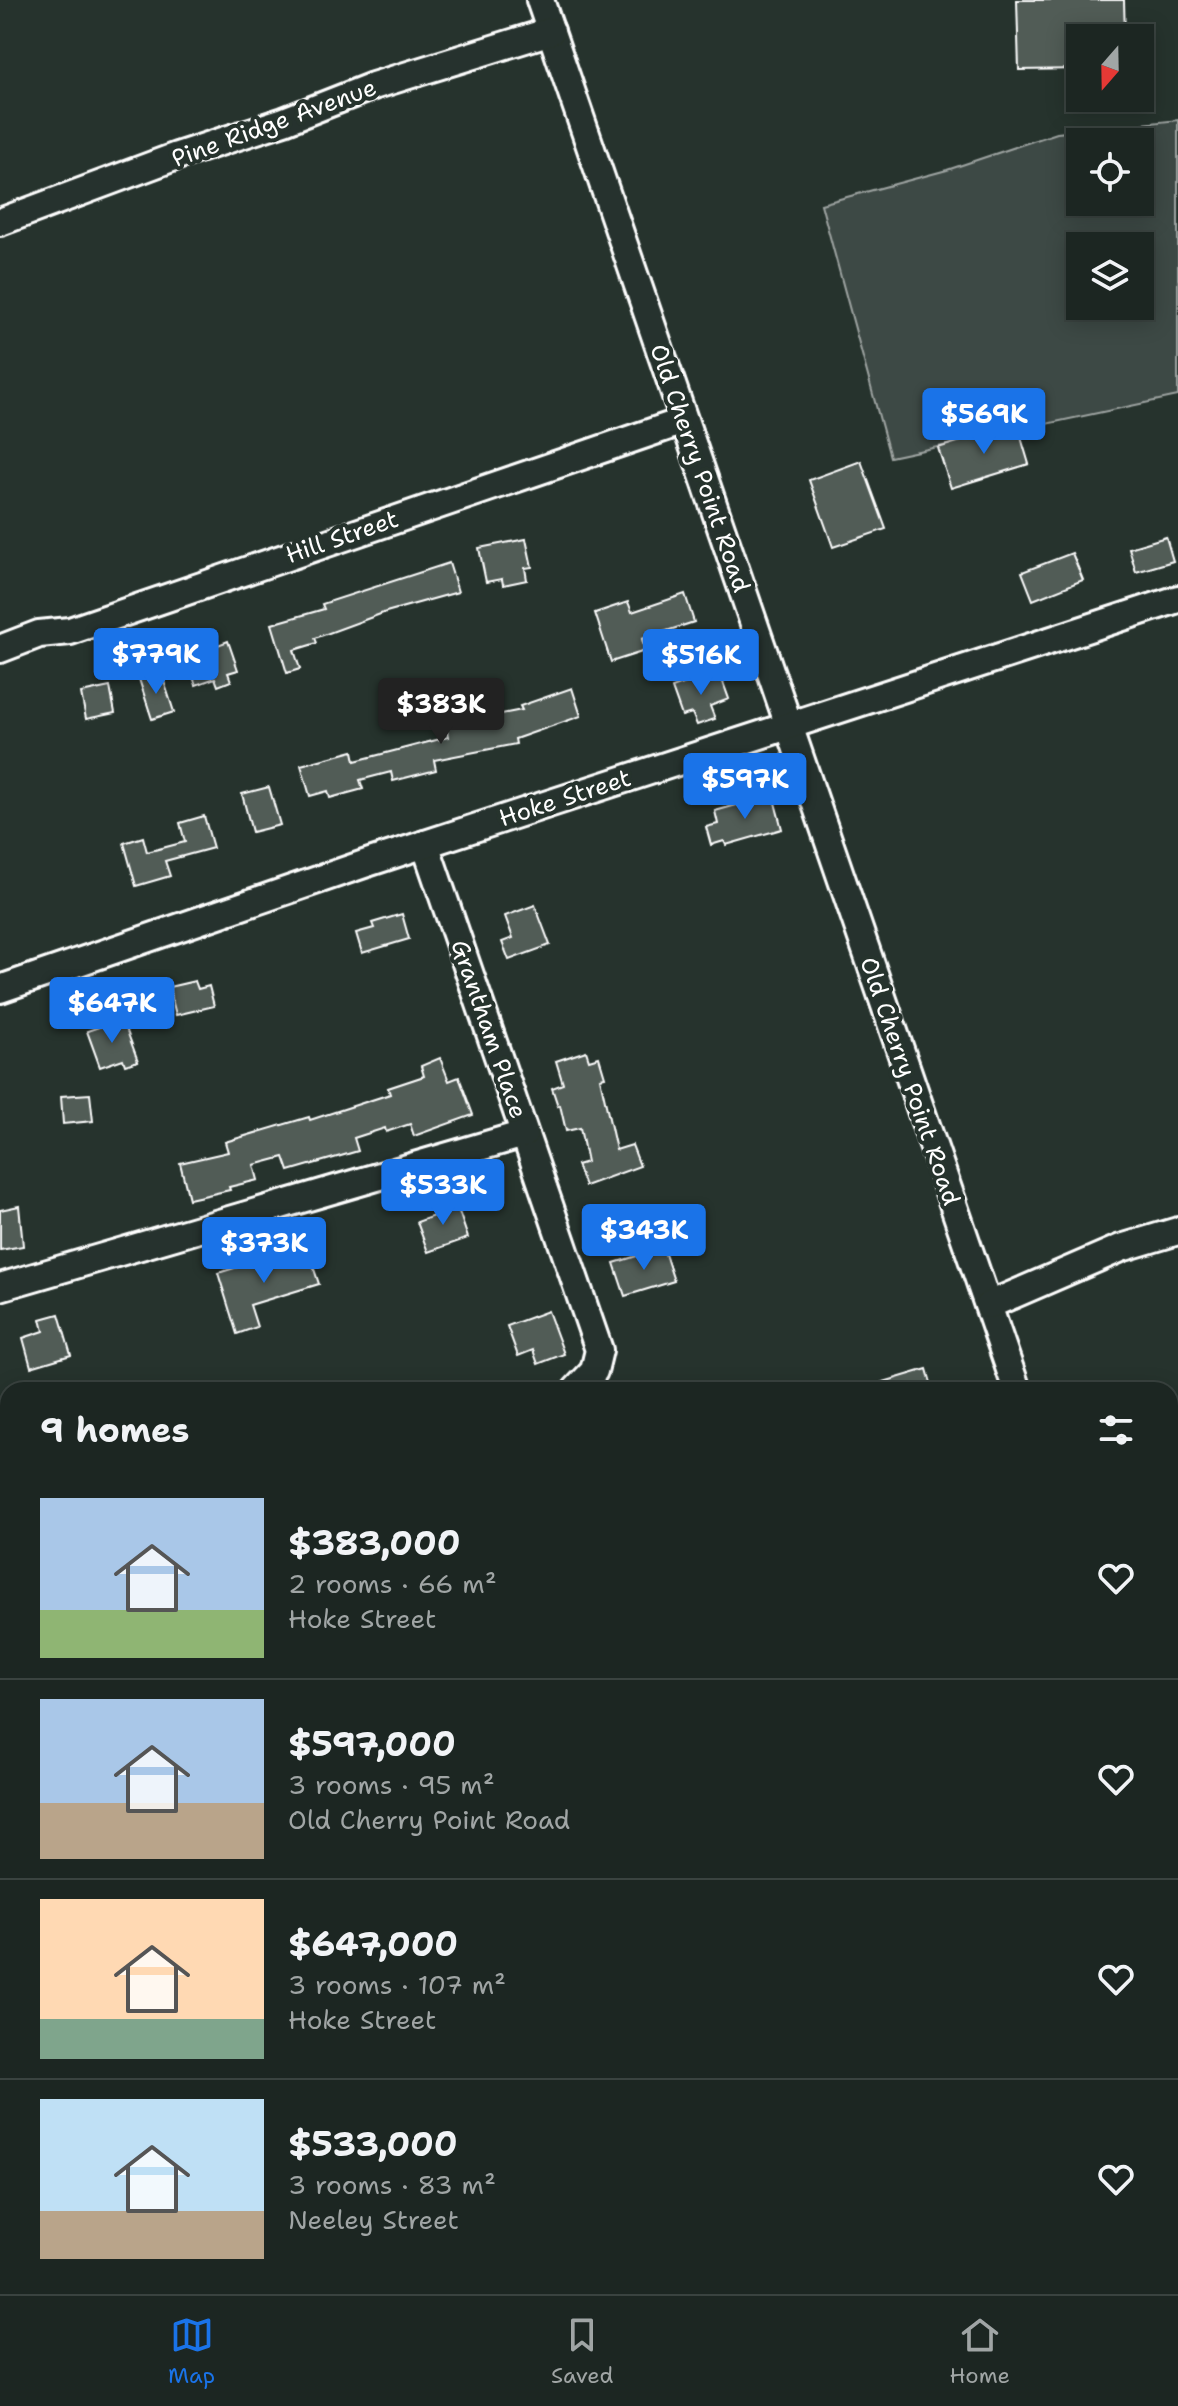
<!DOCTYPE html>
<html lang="en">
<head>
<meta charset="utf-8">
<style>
	:root { --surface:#1c2622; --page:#252e2a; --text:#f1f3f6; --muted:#a0a5a5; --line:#3a4340; --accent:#1a73e8 }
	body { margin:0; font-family:"Shantell Sans",sans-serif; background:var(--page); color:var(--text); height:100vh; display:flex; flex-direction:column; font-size:30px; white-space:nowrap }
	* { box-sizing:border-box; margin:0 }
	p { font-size:26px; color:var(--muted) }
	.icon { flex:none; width:44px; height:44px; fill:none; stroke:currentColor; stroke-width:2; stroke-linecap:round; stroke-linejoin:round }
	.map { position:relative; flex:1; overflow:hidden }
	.drawer { position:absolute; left:0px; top:1382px; width:1178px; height:912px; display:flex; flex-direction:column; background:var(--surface); border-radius:24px 24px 0 0; box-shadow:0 4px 20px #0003,0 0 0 2px var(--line) }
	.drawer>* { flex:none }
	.needle { width:52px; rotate:200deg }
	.fabs { position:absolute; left:1066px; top:24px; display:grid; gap:16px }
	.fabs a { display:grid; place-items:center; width:88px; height:88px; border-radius:0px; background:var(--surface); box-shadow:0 4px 20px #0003,0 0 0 2px var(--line); font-size:40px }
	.price { position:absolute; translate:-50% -68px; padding:0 18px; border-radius:8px; background:var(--accent); color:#fff; font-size:26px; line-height:52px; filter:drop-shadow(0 2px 4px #0008) }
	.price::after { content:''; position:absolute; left:50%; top:48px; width:24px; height:18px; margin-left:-12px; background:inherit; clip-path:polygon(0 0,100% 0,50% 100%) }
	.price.selected { background:#222; color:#fff }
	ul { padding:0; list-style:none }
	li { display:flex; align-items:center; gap:24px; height:200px; padding:0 40px }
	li+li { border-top:2px solid var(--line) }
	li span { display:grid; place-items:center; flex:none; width:224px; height:160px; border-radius:0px; color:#555 }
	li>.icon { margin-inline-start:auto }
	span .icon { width:96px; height:96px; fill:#fffc; stroke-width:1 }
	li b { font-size:34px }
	h2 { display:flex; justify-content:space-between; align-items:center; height:96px; padding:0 40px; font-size:34px }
	.menu { display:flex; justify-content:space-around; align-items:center; height:112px; border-top:2px solid var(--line); background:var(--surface); font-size:22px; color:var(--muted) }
	.menu a { display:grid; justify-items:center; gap:4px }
	.menu .selected { color:var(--accent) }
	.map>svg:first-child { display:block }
</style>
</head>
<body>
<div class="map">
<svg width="1178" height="2294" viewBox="0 0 1178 2294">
	<rect width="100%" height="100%" fill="#26332d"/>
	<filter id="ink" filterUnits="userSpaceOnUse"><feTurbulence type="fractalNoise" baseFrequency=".0125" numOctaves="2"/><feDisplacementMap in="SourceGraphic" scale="16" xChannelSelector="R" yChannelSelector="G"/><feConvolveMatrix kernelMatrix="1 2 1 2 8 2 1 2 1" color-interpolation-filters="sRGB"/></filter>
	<g filter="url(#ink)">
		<!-- green -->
		<path fill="#3e4944" stroke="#9ea4a2" stroke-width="2" fill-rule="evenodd" d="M1178,120V396L890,457L821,204L947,170L1057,133ZM1080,142H1140V202H1080ZM1080,246H1140V306H1080Z"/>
		<!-- building -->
		<g fill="#515c57" stroke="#fff" stroke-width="2">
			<polygon points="1017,0 1124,0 1125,38 1080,38 1080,69 1019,70"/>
			<polygon points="1017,424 1029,464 951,488 938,448"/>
			<polygon points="861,461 886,529 833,547 809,480"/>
			<polygon points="1166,537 1173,561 1136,572 1129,548"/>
			<polygon points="526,539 532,567 525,568 527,580 503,585 502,579 486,582 479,548"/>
			<polygon points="1072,553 1083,580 1033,600 1022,572"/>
			<polygon points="449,563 458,592 386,612 315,638 317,643 294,650 300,669 287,673 272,624 324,609 322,604"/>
			<polygon points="685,594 694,622 642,639 645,651 611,662 595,613 628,602 632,612"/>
			<polygon points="201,638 205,650 228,641 238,670 228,673 231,681 218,686 215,678 196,685 181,645"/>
			<polygon points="719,671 729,699 710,706 715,719 697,725 692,713 682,716 672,688"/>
			<polygon points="161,672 174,712 152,719 139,679"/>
			<polygon points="110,687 115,713 86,719 81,693"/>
			<polygon points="572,688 581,716 515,739 516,744 434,760 436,770 393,781 391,772 360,780 363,789 330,798 328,791 310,796 301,765 353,751 355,761 448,737 446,725 522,710 520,706"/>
			<polygon points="269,787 280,825 252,832 242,794"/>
			<polygon points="773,795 782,829 726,845 724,841 711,845 706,827 718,824 715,811"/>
			<polygon points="204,816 213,848 165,861 170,876 136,886 124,843 143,837 147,852 185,842 180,823"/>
			<polygon points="535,905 550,945 509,960 502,942 513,938 505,916"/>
			<polygon points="402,914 409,939 362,953 356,933 374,928 372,923"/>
			<polygon points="195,981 198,989 209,986 214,1006 176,1015 169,987"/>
			<polygon points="124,1023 138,1061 125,1065 123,1059 100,1067 87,1031 105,1025 106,1030"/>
			<polygon points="586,1051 589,1060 599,1057 605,1077 600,1078 616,1150 632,1145 640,1166 585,1186 577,1165 587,1162 580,1128 566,1131 560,1105 558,1106 552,1088 563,1084 556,1061"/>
			<polygon points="440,1058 449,1081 459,1077 473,1115 414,1136 410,1124 386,1132 385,1128 354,1138 358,1151 289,1171 284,1157 254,1165 258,1180 229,1187 230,1190 189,1199 180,1163 228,1152 225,1142 309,1117 310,1120 390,1094 388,1088 424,1076 421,1066"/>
			<polygon points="90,1094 93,1121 63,1124 61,1096"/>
			<polygon points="455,1200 468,1238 428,1252 417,1222 439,1214 436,1207"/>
			<polygon points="19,1206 23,1246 0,1250 0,1210"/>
			<polygon points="663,1248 674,1281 625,1296 614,1263"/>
			<polygon points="281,1250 285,1262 309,1254 319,1284 250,1305 257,1327 237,1334 218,1273 265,1259 264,1256"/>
			<polygon points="548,1311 564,1354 538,1364 533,1350 518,1356 507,1326"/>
			<polygon points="59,1314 71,1355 31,1367 23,1338 44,1331 41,1319"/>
			<polygon points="927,1369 933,1390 870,1390 870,1386"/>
		</g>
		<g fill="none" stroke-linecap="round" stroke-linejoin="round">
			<!-- minor casing -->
			<g stroke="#fff" stroke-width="32">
				<g id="minor">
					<polyline points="540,0 1017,1390"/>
					<polyline points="0,222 177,156 284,121 373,86 551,31"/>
					<polyline points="0,649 39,634 70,631 684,421"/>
					<polyline points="425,844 599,1350 594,1371 576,1390"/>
					<polyline points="0,989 367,863 1178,599"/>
					<polyline points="0,1287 524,1134"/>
					<polyline points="989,1305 1121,1248 1178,1231"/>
					<polyline points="1170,1432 1178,1434"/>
					<polyline points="0,1555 8,1553"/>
					<polyline points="1170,1841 1178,1865"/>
					<polyline points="0,1899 8,1898"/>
					<polyline points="1170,2039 1178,2037"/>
					<polyline points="1167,2286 1178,2289"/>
					<polyline points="342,2294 346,2286"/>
				</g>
			</g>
			<!-- minor -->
			<use href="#minor" stroke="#26332d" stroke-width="26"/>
		</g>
	</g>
	<g text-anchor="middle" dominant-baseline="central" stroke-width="8" stroke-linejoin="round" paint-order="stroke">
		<!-- street labels -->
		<g font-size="24" fill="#fff" stroke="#26332d">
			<text transform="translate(274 123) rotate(-20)">Pine Ridge Avenue</text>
			<text transform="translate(700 468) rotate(71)">Old Cherry Point Road</text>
			<text transform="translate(342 537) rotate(-19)">Hill Street</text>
			<text transform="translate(565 798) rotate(-18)">Hoke Street</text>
			<text transform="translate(489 1029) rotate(71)">Grantham Place</text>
			<text transform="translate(910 1081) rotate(71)">Old Cherry Point Road</text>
		</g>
	</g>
</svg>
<div class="fabs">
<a><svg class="needle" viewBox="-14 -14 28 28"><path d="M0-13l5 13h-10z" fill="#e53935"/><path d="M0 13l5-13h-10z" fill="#a0a5a5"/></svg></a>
<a><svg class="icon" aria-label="locate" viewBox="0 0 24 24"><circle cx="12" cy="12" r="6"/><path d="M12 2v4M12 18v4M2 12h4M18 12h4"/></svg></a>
<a><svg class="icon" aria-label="layers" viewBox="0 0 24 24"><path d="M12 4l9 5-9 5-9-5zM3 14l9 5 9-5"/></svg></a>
</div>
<b class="price" style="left:984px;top:456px">$569K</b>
<b class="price" style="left:156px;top:696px">$779K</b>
<b class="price" style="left:701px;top:697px">$516K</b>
<b class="price selected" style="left:441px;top:746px">$383K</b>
<b class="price" style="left:745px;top:821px">$597K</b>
<b class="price" style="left:112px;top:1045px">$647K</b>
<b class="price" style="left:443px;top:1227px">$533K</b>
<b class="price" style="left:644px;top:1272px">$343K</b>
<b class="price" style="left:264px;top:1285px">$373K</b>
<section class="drawer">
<h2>9 homes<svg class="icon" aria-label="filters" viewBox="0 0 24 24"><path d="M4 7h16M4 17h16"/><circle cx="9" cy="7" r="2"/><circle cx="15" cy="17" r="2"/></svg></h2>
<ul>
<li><span style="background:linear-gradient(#a9c7e8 70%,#8fb573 0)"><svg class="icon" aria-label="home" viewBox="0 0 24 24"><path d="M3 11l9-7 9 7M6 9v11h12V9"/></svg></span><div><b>$383,000</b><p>2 rooms · 66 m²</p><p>Hoke Street</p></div><svg class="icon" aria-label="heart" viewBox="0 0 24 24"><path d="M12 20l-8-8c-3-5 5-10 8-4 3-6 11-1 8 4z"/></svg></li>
<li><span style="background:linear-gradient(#a9c7e8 65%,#b9a48a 0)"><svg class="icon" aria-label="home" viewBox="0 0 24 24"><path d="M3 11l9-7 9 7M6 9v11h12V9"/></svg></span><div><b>$597,000</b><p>3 rooms · 95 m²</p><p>Old Cherry Point Road</p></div><svg class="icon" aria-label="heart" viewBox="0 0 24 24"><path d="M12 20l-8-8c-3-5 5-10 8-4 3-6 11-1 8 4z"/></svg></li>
<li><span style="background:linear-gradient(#ffd9b3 75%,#7fa58c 0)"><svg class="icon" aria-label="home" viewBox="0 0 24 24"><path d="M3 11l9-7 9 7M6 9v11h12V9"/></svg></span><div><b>$647,000</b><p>3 rooms · 107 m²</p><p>Hoke Street</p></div><svg class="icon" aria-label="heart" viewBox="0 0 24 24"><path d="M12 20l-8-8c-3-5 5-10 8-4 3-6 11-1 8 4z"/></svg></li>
<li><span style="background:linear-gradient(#bfe0f5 70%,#b9a48a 0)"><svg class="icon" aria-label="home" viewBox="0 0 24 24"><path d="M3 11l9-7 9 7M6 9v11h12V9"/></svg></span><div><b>$533,000</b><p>3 rooms · 83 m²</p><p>Neeley Street</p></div><svg class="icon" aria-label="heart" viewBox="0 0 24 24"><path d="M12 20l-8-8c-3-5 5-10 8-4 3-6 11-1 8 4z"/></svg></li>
</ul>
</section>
</div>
<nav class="menu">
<a class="selected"><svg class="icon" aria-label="map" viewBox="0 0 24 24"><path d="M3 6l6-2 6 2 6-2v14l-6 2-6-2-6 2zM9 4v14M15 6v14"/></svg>Map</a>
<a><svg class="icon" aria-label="saved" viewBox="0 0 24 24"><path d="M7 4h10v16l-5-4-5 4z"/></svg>Saved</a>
<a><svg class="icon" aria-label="home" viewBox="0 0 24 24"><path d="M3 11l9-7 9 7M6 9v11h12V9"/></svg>Home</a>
</nav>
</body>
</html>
